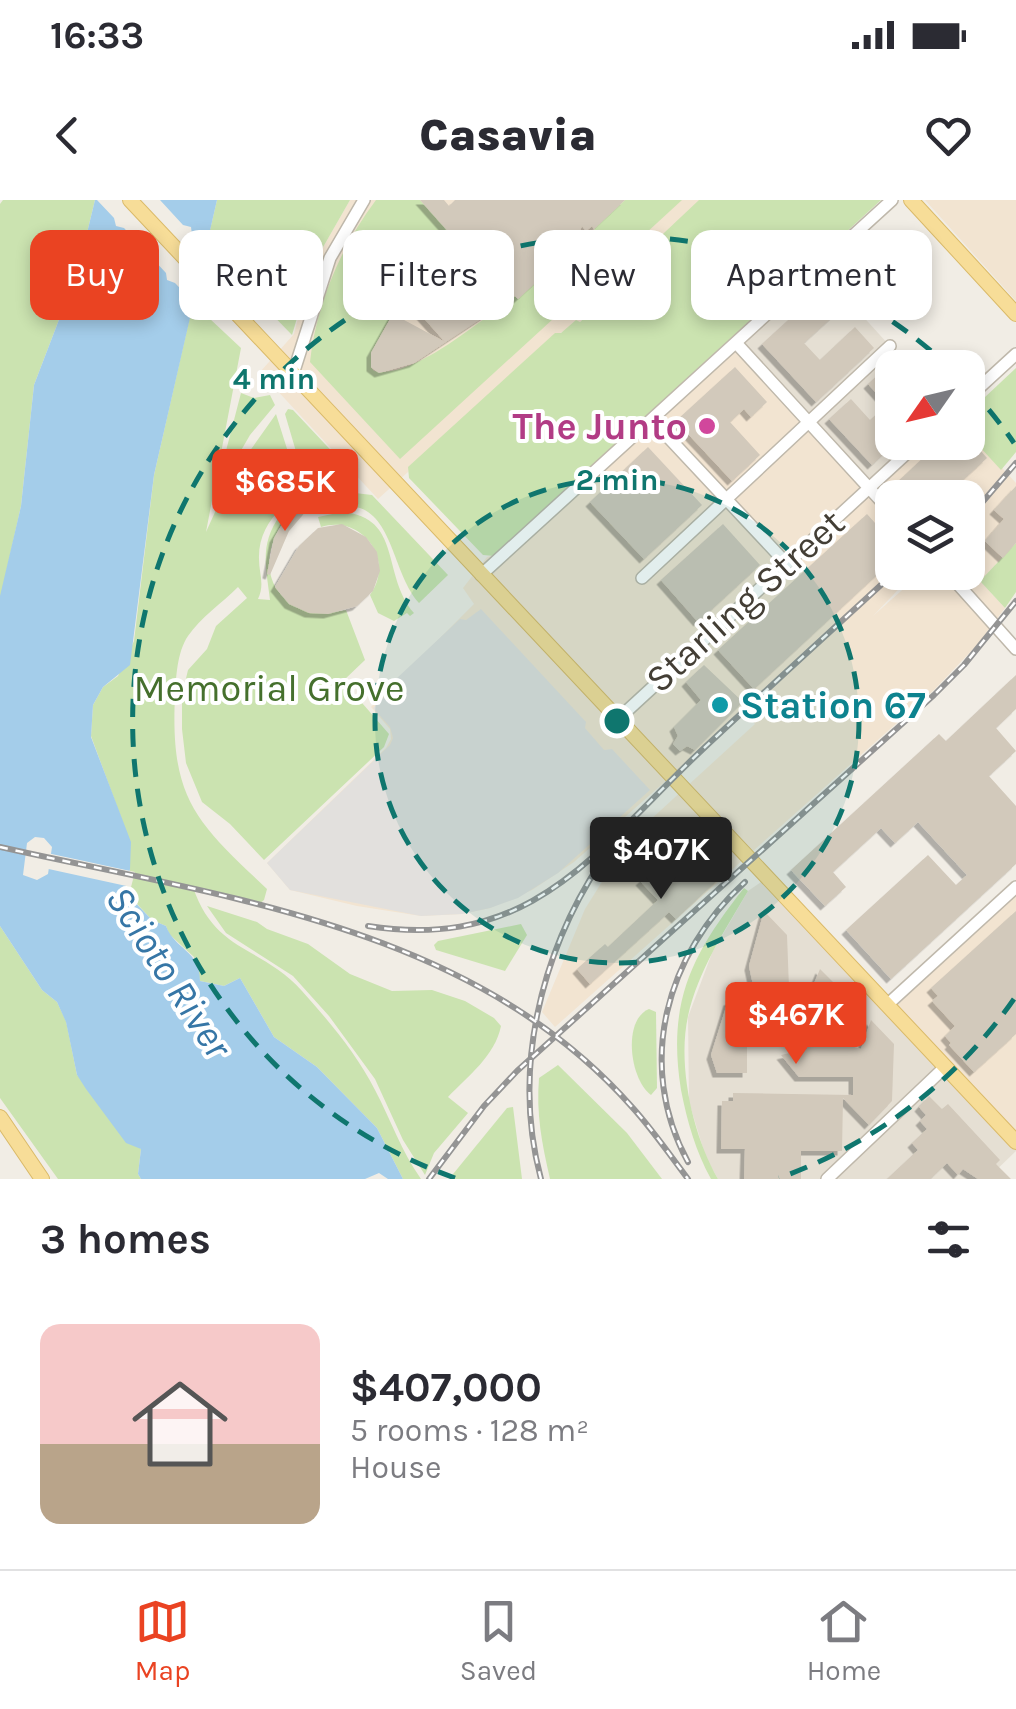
<!DOCTYPE html>
<html lang="en">
<head>
<meta charset="utf-8">
<style>
	:root { --surface:#fff; --page:#f2f2f3; --text:#2b2b33; --muted:#7c7c81; --line:#e1e1e2; --accent:#ea4322 }
	body { margin:0; font-family:Karla,sans-serif; background:var(--page); color:var(--text); height:100vh; display:flex; flex-direction:column; font-size:38px; white-space:nowrap }
	* { box-sizing:border-box; margin:0 }
	p { font-size:32px; color:var(--muted) }
	.icon { flex:none; width:55px; height:55px; fill:none; stroke:currentColor; stroke-width:2; stroke-linecap:round; stroke-linejoin:round }
	.map { position:relative; height:979px; overflow:hidden }
	.side { display:flex; flex-direction:column; background:var(--surface); flex:1 }
	.side>* { flex:none }
	.banner { position:absolute; left:30px; top:30px; width:958px; height:90px; display:flex; gap:20px }
	.needle { width:65px; rotate:236deg }
	.buttons { position:absolute; left:875px; top:150px; display:grid; gap:20px }
	.buttons a { display:grid; place-items:center; width:110px; height:110px; border-radius:20px; background:var(--surface); box-shadow:0 5px 15px #0003; font-size:50px }
	.price { position:absolute; translate:-50% -85px; padding:0 22px; border-radius:10px; background:var(--accent); color:#fff; font-size:32px; line-height:65px; filter:drop-shadow(0 2px 5px #0008) }
	.price::after { content:''; position:absolute; left:50%; top:60px; width:30px; height:22px; margin-left:-15px; background:inherit; clip-path:polygon(0 0,100% 0,50% 100%) }
	.price.current { background:#222; color:#fff }
	ul { padding:0; list-style:none }
	li { display:flex; align-items:center; gap:30px; height:250px; padding:0 40px }
	li span { display:grid; place-items:center; flex:none; width:280px; height:200px; border-radius:20px; color:#555 }
	li>.icon { margin-inline-start:auto }
	span .icon { width:120px; height:120px; fill:#fffc; stroke-width:1 }
	li b { font-size:42px }
	h2 { display:flex; justify-content:space-between; align-items:center; height:120px; padding:0 40px; font-size:42px }
	.chip { padding:0 35px; border-radius:20px; background:var(--surface); box-shadow:0 5px 15px #0003; font-size:35px; line-height:90px }
	.chip.current { background:var(--accent); color:#fff }
	.status { display:flex; justify-content:space-between; align-items:center; height:70px; padding:0 50px; background:var(--surface); direction:ltr }
	.status svg { height:28px; fill:currentColor }
	header { display:flex; justify-content:space-between; align-items:center; height:130px; padding:0 40px; background:var(--surface); font-size:45px; font-weight:800 }
	.menu { display:flex; justify-content:space-around; align-items:center; height:140px; border-top:2px solid var(--line); background:var(--surface); font-size:28px; color:var(--muted) }
	.menu a { display:grid; justify-items:center; gap:5px }
	.menu .current { color:var(--accent) }
	.map>svg:first-child { display:block }
</style>
</head>
<body>
<div class="status"><b>16:33</b><svg viewBox="0 0 49 12"><path d="M0 12V9h3v3zM5 12V6h3v6zM10 12V3h3v9zM15 12V0h3v12zM26 1h20v11H26zM47 4h2v5h-2z"/></svg></div>
<header><svg class="icon" aria-label="back" viewBox="0 0 24 24"><path d="M15 5l-7 7 7 7"/></svg>Casavia<svg class="icon" aria-label="heart" viewBox="0 0 24 24"><path d="M12 20l-8-8c-3-5 5-10 8-4 3-6 11-1 8 4z"/></svg></header>
<div class="map">
<svg width="1016" height="979" viewBox="0 0 1016 979">
	<defs>
		<filter id="shadow"><feDropShadow dx="-4.5" dy="4.5" stdDeviation="0" flood-color="#0004"/></filter>
	</defs>
	<rect width="100%" height="100%" fill="#f1ede5"/>
	<!-- residential -->
	<g fill="#e5dfd3">
		<polygon points="819,68 909,167 892,168 892,242 919,243 870,287 737,144"/>
		<polygon points="767,678 1016,942 1016,951 987,979 718,979 706,958 689,902 688,817 712,753 748,691"/>
	</g>
	<!-- commercial -->
	<g fill="#f2e4d1" fill-rule="evenodd">
		<polygon points="350,0 701,0 597,106 580,122 555,136 410,266 408,272 378,299 260,172 294,134 305,91 322,49"/>
		<polygon points="925,0 1016,0 1016,101"/>
		<path d="M732,138L869,287L919,243L968,242V231L1016,283V343L980,381L1005,408L978,444L934,490L555,827L542,812L585,709L610,669L649,621L755,524L744,512L574,662L532,690L490,708L462,714L421,716L357,706L290,690L267,663L386,548L391,539L390,529L371,507L474,404L463,388L487,357L494,355ZM892,298H968V372L917,373L919,375L873,416L914,373L892,372Z"/>
		<polygon points="1016,687 1016,942 887,805"/>
	</g>
	<!-- green -->
	<g fill="#cbe3b0">
		<polygon points="3,0 95,0 78,70 34,185 21,306 0,400 0,4"/>
		<polygon points="217,0 350,0 322,49 305,91 292,135 206,47"/>
		<path d="M376,0H420L452,35L456,32L485,63L469,77L431,35L397,66L403,81L395,88L382,83L376,96L397,106L371,153V167L374,171C413,180 483,118 515,96L518,99L539,79L565,108L400,259L310,162C316,105 341,46 376,0Z"/>
		<polygon points="625,0 682,0 620,57 594,29"/>
		<polygon points="699,0 881,0 494,356 483,355 409,278 408,267 555,133 561,133 576,120 580,122 633,73 631,70 644,58 647,49"/>
		<path d="M193,103L241,148L206,332L230,279L276,214L301,293C278,307 258,329 259,359C259,374 265,384 258,399L270,400C266,366 259,344 281,314L286,318C246,373 282,423 346,410L365,460L343,481L389,534L384,547L264,660L230,624L202,602L186,563L182,529V495L188,470L207,449L216,426L247,398L238,387C222,403 200,418 188,436C177,452 176,478 175,496C170,599 196,622 267,689L264,700L258,705L193,687C215,753 262,746 302,791C328,820 357,854 375,890C391,920 401,951 421,979H403L377,928L317,867L274,837L240,778L224,786L200,781L194,757L169,734L166,726L152,720L125,691L130,669V642L91,536L93,505L103,487L118,476L134,441L154,275Z"/>
		<polygon points="1016,168 1016,252 1001,270 968,234 968,213"/>
		<polygon points="241,193 254,198 270,195 275,205 250,235 214,297"/>
		<polygon points="288,209 293,210 356,277 335,281 312,291 311,286 307,289 285,214"/>
		<path d="M355,293L372,295L448,375L419,403C386,366 395,282 317,312L316,305L342,294Z"/>
		<path d="M342,312C403,317 381,375 414,413L410,416L407,413L394,421L378,413L370,395C396,361 362,314 321,327L318,317Z"/>
		<polygon points="1016,343 1016,392 1005,408 980,381"/>
		<path d="M744,688L748,691C725,730 698,771 688,816C677,866 693,936 718,979H711C696,952 687,921 681,890C667,803 691,755 744,688Z"/>
		<path d="M207,706L257,722L267,729L308,744L350,774L392,791L432,790L465,801L494,818L501,826C495,856 468,876 448,897L468,913L434,953L425,975L403,940L375,879L329,816L293,776L226,733Z"/>
		<polygon points="521,724 527,735 505,771 436,750 434,745 438,741"/>
		<polygon points="0,726 42,790 57,802 66,821 77,875 141,949 138,974 141,979 58,979 0,898"/>
		<path d="M649,809L656,812L657,888L651,895C630,880 622,820 649,809Z"/>
		<path d="M558,865L627,933L662,979H550C542,944 536,914 539,878Z"/>
		<polygon points="513,907 522,979 449,979 507,908"/>
	</g>
	<!-- parking -->
	<polygon fill="#e2e0dd" points="481,409 586,522 585,528 604,550 612,549 650,590 558,673 518,698 490,708 462,714 421,716 290,690 267,663 390,545 393,538 390,527 373,508 397,485 396,479 460,419 466,420"/>
	<!-- water -->
	<path fill="#a4cdea" fill-rule="evenodd" d="M95,0H217L154,275L130,465L103,487L93,505L91,537L131,642L130,669L125,692L152,720L166,726C175,750 200,750 200,781L224,786L240,778L274,837L317,867L377,928L403,979H388L379,973L365,979H141L138,974L141,949L126,943L86,889L77,875L66,822L57,802L42,790L0,726V396L21,306L34,185L78,70ZM35,637L44,638L52,647L48,674L37,680L23,675L27,643Z"/>
	<!-- pier -->
	<g fill="#f1ede5">
		<polygon points="97,0 160,0 183,25 191,27 192,35 210,53 198,107 175,83 167,80 166,73 124,28 116,26 114,18"/>
		<polygon points="47,653 135,672 131,687 44,668"/>
	</g>
	<!-- building -->
	<g fill="#d2c9bb" filter="url(#shadow)">
		<polygon points="420,0 444,0 449,6 455,0 625,0 594,29 592,26 586,31 582,26 577,37 560,48 563,52 553,61 556,64 518,99 515,96 414,163 379,173 371,167 371,153 393,114 445,142 414,107 420,101 431,112 458,86 448,76 455,70 465,80 485,63 456,32 452,36"/>
		<polygon points="821,90 840,110 804,143 820,160 855,127 874,148 816,202 762,144"/>
		<polygon points="892,162 892,246 872,265 829,219 851,199 870,220 887,205 868,184"/>
		<polygon points="735,167 767,202 751,217 744,209 730,222 760,255 732,281 676,221"/>
		<polygon points="940,242 973,242 987,258 962,281 967,287 956,298 900,298 891,288"/>
		<polygon points="648,247 702,305 644,359 590,302"/>
		<polygon points="1016,286 1016,343 1003,358 985,341 1004,319 994,310"/>
		<polygon points="300,303 307,310 289,331 270,375 267,374 274,338 289,313"/>
		<polygon points="867,314 892,342 892,361 754,489 718,450"/>
		<polygon points="342,324 366,337 377,352 380,371 373,391 357,406 328,414 309,413 289,404 275,387 299,346 318,328"/>
		<polygon points="723,324 760,365 698,422 661,380"/>
		<polygon points="704,465 743,502 695,550 687,546 680,551 673,544 678,536 674,527 701,500 686,482"/>
		<polygon points="1016,475 1016,509 996,528 1016,551 989,576 1016,606 1016,664 891,779 846,730 928,655 956,685 967,675 918,622 895,643 881,628 833,672 846,687 825,706 791,670 939,534 946,541"/>
		<polygon points="671,643 691,664 703,653 710,652 728,670 676,719 669,712 590,784 577,769 605,744 608,747 658,700 640,681 666,658 660,652"/>
		<polygon points="764,711 787,735 789,788 811,791 820,769 839,788 837,842 861,849 871,820 894,844 892,901 869,925 843,898 842,951 801,951 801,979 744,979 745,949 721,949 722,901 733,901 733,893 853,895 853,877 799,877 781,855 807,849 801,822 747,822 747,873 717,873 711,855 728,801 755,794 749,766"/>
		<polygon points="1016,711 1016,834 974,872 949,845 951,843 945,836 955,826 932,801 938,796 931,788"/>
		<polygon points="929,896 942,909 948,904 1000,960 996,964 1011,979 978,979 963,969 958,975 947,963 930,979 887,979 918,950 912,943 927,929 920,921 926,915 919,907"/>
	</g>
	<g fill="none" stroke-linecap="round" stroke-linejoin="round">
		<!-- minor casing -->
		<g stroke="#bfb8ab" stroke-width="14">
			<g id="minor">
				<polyline points="737,144 892,313"/>
				<polyline points="293,174 330,58 364,0"/>
				<polyline points="968,198 1016,154"/>
				<polyline points="653,221 786,363"/>
				<polyline points="947,372 1016,449"/>
				<polyline points="481,375 892,0"/>
				<polyline points="642,378 890,146"/>
				<polyline points="617,520 919,242"/>
				<polyline points="887,805 1016,687"/>
				<polyline points="827,979 945,867"/>
			</g>
		</g>
		<!-- major casing -->
		<g stroke="#daba69" stroke-width="16">
			<g id="major">
				<polyline points="130,0 1016,942"/>
				<polyline points="911,0 1016,114"/>
				<polyline points="0,917 42,979"/>
			</g>
		</g>
		<!-- minor -->
		<use href="#minor" stroke="#fff" stroke-width="11"/>
		<!-- major -->
		<use href="#major" stroke="#f7dd98" stroke-width="14"/>
		<!-- rail casing -->
		<g stroke="#949494" stroke-width="6">
			<g id="rail">
				<polyline points="968,319 1016,263"/>
				<path d="M0,647C222,697 472,726 632,907C652,929 670,955 688,979"/>
				<path d="M368,726C534,752 597,649 703,549C766,490 831,431 895,372"/>
				<path d="M688,962C635,864 666,754 745,682"/>
				<polyline points="429,979 484,906 517,871 934,495 964,465 1016,401"/>
				<path d="M541,979C512,871 540,754 601,662"/>
			</g>
		</g>
		<!-- rail -->
		<use href="#rail" stroke="#fff" stroke-width="2.5" stroke-dasharray="8" stroke-linecap="butt"/>
	</g>
	<!-- distance rings -->
	<circle cx="617" cy="521" r="242" fill="#0f766e" fill-opacity=".12"/>
	<g fill="none" stroke="#0f766e" stroke-width="5" stroke-dasharray="18 12">
		<circle cx="617" cy="521" r="242"/>
		<path d="M1014 799A485 485 0 0 1 779 978M455 978A485 485 0 1 1 948 166M969 187A485 485 0 0 1 1014 243"/>
	</g>
	<!-- markers -->
	<circle fill="#d1479c" stroke="#fff" stroke-width="4" cx="707" cy="226" r="10"/>
	<circle fill="#0f9aa8" stroke="#fff" stroke-width="4" cx="720" cy="505" r="10"/>
	<g text-anchor="middle" dominant-baseline="central" stroke-width="8" stroke-linejoin="round" paint-order="stroke">
		<!-- hotel labels -->
		<g font-size="38" font-weight="bold" fill="#b23c85" stroke="#fff" text-anchor="end">
			<text x="687" y="226">The Junto</text>
		</g>
		<!-- street labels -->
		<g font-size="38" fill="#433e35" stroke="#fff">
			<text transform="translate(745 401) rotate(-42)">Starling Street</text>
		</g>
		<!-- park labels -->
		<g font-size="38" fill="#45702d" stroke="#fff">
			<text x="269" y="488">Memorial Grove</text>
		</g>
		<!-- culture labels -->
		<g font-size="38" font-weight="bold" fill="#0d838f" stroke="#fff" text-anchor="start">
			<text x="740" y="505">Station 67</text>
		</g>
		<!-- water labels -->
		<g font-size="40" font-style="italic" fill="#3676a6" stroke="#fff">
			<text transform="translate(169 772) rotate(57)">Scioto River</text>
		</g>
	</g>
	<circle cx="617" cy="521" r="15" fill="#0f766e" stroke="#fff" stroke-width="5"/>
	<g font-size="30" text-anchor="middle" font-weight="bold" fill="#0f766e" stroke="#fff" stroke-width="8" stroke-linejoin="round" paint-order="stroke">
		<text x="274" y="189">4 min</text>
		<text x="617" y="290">2 min</text>
	</g>
</svg>
<div class="buttons">
<a><svg class="needle" viewBox="-14 -14 28 28"><path d="M0-13l5 13h-10z" fill="#e53935"/><path d="M0 13l5-13h-10z" fill="#7c7c81"/></svg></a>
<a><svg class="icon" aria-label="layers" viewBox="0 0 24 24"><path d="M12 4l9 5-9 5-9-5zM3 14l9 5 9-5"/></svg></a>
</div>
<b class="price" style="left:285px;top:334px">$685K</b>
<b class="price current" style="left:661px;top:702px">$407K</b>
<b class="price" style="left:796px;top:867px">$467K</b>
<div class="banner">
<a class="chip current">Buy</a>
<a class="chip">Rent</a>
<a class="chip">Filters</a>
<a class="chip">New</a>
<a class="chip">Apartment</a>
</div>
</div>
<section class="side">
<h2>3 homes<svg class="icon" aria-label="filters" viewBox="0 0 24 24"><path d="M4 7h16M4 17h16"/><circle cx="9" cy="7" r="2"/><circle cx="15" cy="17" r="2"/></svg></h2>
<ul>
<li><span style="background:linear-gradient(#f6c9c9 60%,#b9a48a 0)"><svg class="icon" aria-label="home" viewBox="0 0 24 24"><path d="M3 11l9-7 9 7M6 9v11h12V9"/></svg></span><div><b>$407,000</b><p>5 rooms · 128 m²</p><p>House</p></div></li>
</ul>
</section>
<nav class="menu">
<a class="current"><svg class="icon" aria-label="map" viewBox="0 0 24 24"><path d="M3 6l6-2 6 2 6-2v14l-6 2-6-2-6 2zM9 4v14M15 6v14"/></svg>Map</a>
<a><svg class="icon" aria-label="saved" viewBox="0 0 24 24"><path d="M7 4h10v16l-5-4-5 4z"/></svg>Saved</a>
<a><svg class="icon" aria-label="home" viewBox="0 0 24 24"><path d="M3 11l9-7 9 7M6 9v11h12V9"/></svg>Home</a>
</nav>
</body>
</html>
